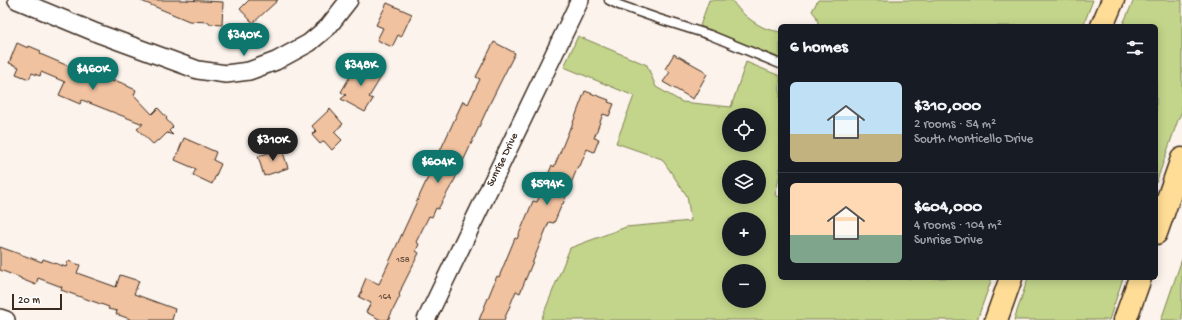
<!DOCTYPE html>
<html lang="en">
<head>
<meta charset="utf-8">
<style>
	:root { --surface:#171b24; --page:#242831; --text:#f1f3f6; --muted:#9ea1a6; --line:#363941; --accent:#0f766e }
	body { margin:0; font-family:"Gochi Hand",sans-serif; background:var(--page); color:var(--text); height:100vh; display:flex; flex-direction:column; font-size:15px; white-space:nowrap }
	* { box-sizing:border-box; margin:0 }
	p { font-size:13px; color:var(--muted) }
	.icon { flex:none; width:22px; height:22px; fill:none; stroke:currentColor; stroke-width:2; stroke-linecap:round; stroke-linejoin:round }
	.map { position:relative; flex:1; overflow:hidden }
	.side { position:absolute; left:778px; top:24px; width:380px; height:256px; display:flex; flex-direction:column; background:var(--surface); border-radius:6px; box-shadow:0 2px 10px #0003 }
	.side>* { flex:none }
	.tools { position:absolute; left:722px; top:108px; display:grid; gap:8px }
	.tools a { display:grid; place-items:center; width:44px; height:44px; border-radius:50%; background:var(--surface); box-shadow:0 2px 10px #0003; font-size:20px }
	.scale { position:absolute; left:12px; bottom:10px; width:50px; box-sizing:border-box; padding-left:4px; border:2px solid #3b2a1e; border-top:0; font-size:11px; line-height:14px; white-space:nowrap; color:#3b2a1e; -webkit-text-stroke:3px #fff; paint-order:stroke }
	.price { position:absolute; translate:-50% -34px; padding:0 9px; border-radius:14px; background:var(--accent); color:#fff; font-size:13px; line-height:26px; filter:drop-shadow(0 1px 2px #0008) }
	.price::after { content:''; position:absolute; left:50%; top:24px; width:12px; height:9px; margin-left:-6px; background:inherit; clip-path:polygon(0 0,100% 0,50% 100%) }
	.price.on { background:#222; color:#fff }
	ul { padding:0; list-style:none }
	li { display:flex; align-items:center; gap:12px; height:100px; padding:0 12px }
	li+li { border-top:1px solid var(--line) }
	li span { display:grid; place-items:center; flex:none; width:112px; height:80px; border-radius:6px; color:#555 }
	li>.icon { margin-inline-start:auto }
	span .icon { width:48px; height:48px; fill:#fffc; stroke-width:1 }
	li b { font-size:17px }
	h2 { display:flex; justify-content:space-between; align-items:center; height:48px; padding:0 12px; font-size:17px }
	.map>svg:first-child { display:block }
</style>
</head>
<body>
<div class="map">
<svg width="1182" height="320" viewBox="0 0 1182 320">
	<rect width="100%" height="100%" fill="#fcf3ec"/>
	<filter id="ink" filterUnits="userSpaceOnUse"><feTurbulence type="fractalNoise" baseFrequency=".025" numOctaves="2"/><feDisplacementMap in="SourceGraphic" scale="8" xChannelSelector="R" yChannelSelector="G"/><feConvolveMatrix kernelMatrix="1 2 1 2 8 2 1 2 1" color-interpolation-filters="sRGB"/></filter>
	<g filter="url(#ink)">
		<!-- green -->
		<g fill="#c2d58a" stroke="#7e8054" fill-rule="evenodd">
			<path d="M709,0H732C739,12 754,24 767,29C771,30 776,31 780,32V58L700,26Z"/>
			<polygon points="818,0 1093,0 1083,26 819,26 816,16 812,11"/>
			<polygon points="1134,0 1182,0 1182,111 1178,120 1156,183 1156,26 1122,26"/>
			<path d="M578,36L647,65L656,87L682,102L731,107L746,62L780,76V174L775,195L780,197V278H992L977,320H541L570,248L626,227L691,221L687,196L662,159L616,143L634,96L564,67ZM729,115H759V145H729ZM729,167H759V197H729ZM729,219H759V249H729ZM729,271H759V301H729Z"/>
			<polygon points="1182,259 1182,320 1161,320"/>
			<polygon points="1028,278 1123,278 1109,320 1014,320"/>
		</g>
		<!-- building -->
		<g fill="#f0c2a0" stroke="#3b2a1e">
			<polygon points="139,0 184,0 223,2 222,25 209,24 209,22 189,21"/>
			<polygon points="249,0 278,0 253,23 240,9"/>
			<polygon points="387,3 412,14 401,37 398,35 392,47 377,40 383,28 376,25"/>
			<polygon points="494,42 515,53 490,103 454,181 438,209 436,208 432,217 429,216 416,242 419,244 416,251 419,253 402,287 399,295 400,296 388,320 381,320 366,312 371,303 359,297 362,291 361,290 366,278 379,284 463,101 468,104 480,79 476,77"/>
			<polygon points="17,43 28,48 29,46 41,51 40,54 80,71 81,68 114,82 114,80 127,85 127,86 136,90 134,95 152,114 158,108 167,118 166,119 173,127 169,131 173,135 167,133 159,141 158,140 153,144 137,129 143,124 82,100 80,104 59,95 65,82 41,72 40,76 32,73 29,79 16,74 19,67 9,63"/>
			<polygon points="674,54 678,57 678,56 703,70 703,71 707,74 693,99 663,82 670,72 665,69"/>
			<polygon points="363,62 383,74 369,97 373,99 365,112 341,99 346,95 341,92 352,73 355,75"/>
			<polygon points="585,91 609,100 608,102 614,104 609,116 603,114 594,138 599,139 594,152 587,149 580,166 578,166 563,204 562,204 554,223 549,222 520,293 516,291 504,320 479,320 497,276 499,277 515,238 517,239 533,201 537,202 552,165 554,167 570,128 571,128"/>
			<polygon points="330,109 343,124 334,132 342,140 332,150 324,141 320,144 312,135 316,131 312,126"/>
			<polygon points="184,138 216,152 213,160 221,164 212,184 193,175 196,169 175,160"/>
			<polygon points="282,149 288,168 264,176 258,156"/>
			<polygon points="0,247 42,262 43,259 66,267 68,261 80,265 77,273 116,287 120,275 139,281 134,294 175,309 172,320 133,320 116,314 117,311 108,309 109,307 61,290 62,287 38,278 36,285 21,279 21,278 0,270"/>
		</g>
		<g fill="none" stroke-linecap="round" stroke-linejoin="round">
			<!-- lane casing -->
			<g stroke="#3b2a1e" stroke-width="11">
				<polyline id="lane" points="609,0 619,5 659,19 710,35 780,64"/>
			</g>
			<!-- street casing -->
			<g stroke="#3b2a1e" stroke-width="20">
				<g id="street">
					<polyline points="17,0 97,33 198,70 226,74 249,71 276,61 309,43 328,27 349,0"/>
					<polyline points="0,318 6,320"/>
					<polyline points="426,320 580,0"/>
				</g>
			</g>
			<!-- highway casing -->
			<g stroke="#3b2a1e" stroke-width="25">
				<g id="highway">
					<polyline points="1102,26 1113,0"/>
					<polyline points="1156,233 1182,159"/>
					<polyline points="996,320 1011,278"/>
					<polyline points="1125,320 1140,278"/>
				</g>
			</g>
			<!-- lane -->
			<use href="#lane" stroke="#fff" stroke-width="8"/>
			<!-- street -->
			<use href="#street" stroke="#fff" stroke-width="17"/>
			<!-- highway -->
			<use href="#highway" stroke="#ffdd96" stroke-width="22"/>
		</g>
	</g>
	<g text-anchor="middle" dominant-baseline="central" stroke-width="3" stroke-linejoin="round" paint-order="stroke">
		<!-- number labels -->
		<g font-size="9" fill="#68503e">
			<text x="403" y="260">158</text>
			<text x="385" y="297">164</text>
		</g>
		<!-- street labels -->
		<g font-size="11" fill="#3b2a1e" stroke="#fff">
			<text transform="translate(503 160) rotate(-64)">Sunrise Drive</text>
		</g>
	</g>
</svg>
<div class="tools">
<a><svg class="icon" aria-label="locate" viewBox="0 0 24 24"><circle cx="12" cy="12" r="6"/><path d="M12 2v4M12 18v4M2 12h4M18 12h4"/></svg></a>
<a><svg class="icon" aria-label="layers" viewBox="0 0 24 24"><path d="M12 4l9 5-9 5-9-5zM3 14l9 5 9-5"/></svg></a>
<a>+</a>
<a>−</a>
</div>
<div class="scale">20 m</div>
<b class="price" style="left:244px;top:57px">$340K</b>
<b class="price" style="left:361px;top:87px">$348K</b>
<b class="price" style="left:93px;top:91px">$460K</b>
<b class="price on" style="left:273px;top:162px">$310K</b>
<b class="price" style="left:438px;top:184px">$604K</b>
<b class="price" style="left:547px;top:206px">$594K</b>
<section class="side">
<h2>6 homes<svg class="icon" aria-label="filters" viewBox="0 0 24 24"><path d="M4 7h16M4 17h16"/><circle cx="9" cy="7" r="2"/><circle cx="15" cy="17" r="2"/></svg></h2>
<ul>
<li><span style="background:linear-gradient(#bfe0f5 65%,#c2b280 0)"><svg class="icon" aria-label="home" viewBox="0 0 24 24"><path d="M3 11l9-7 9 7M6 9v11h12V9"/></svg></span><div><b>$310,000</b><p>2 rooms · 54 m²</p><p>South Monticello Drive</p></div></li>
<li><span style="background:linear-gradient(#ffd9b3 65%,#7fa58c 0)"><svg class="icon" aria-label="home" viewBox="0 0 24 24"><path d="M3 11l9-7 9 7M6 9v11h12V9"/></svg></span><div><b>$604,000</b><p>4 rooms · 104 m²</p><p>Sunrise Drive</p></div></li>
</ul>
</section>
</div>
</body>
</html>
